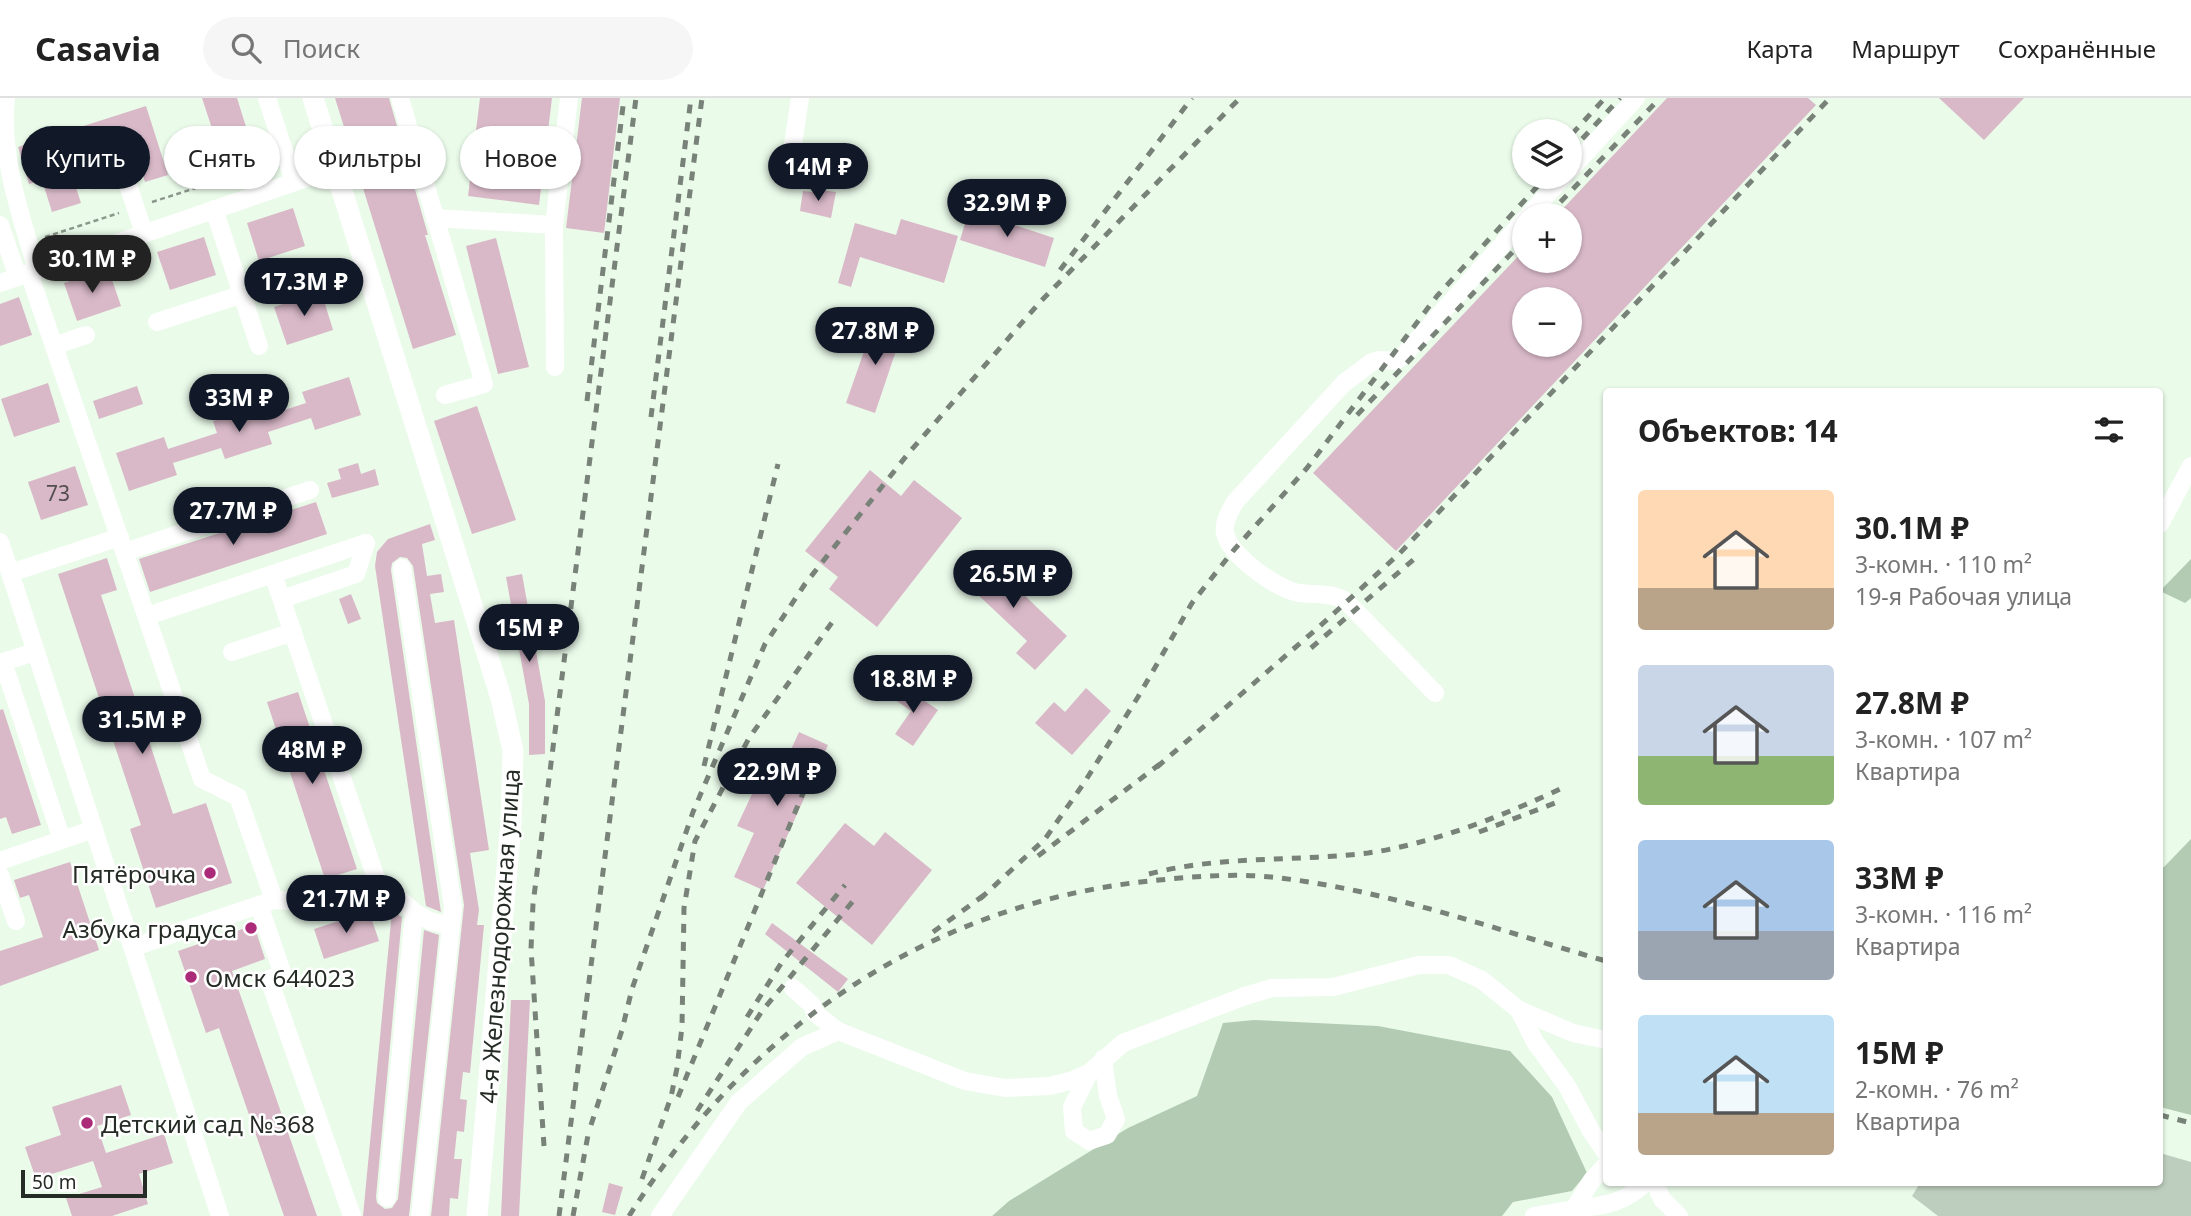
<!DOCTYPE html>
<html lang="ru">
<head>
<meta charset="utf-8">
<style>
	:root { --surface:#fff; --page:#f6f6f6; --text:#222; --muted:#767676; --line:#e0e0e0; --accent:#111827 }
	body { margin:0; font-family:"Noto Sans",sans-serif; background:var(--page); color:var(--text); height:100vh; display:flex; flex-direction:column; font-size:26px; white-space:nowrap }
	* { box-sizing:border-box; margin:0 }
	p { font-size:23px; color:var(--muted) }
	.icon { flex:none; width:38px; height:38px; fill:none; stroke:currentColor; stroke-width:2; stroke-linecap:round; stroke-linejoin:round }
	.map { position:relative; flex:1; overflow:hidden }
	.drawer { position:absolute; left:1603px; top:290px; width:560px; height:798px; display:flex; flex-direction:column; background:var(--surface); border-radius:7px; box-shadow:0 2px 5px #0004 }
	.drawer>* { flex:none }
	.guide { position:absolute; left:21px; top:28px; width:665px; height:63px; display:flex; gap:14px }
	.tools { position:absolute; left:1512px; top:21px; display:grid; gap:14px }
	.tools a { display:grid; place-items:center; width:70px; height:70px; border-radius:50%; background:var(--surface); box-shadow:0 2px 5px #0004; font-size:35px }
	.scale { position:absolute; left:21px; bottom:18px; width:126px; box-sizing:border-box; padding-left:7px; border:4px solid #252b25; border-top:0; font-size:19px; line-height:24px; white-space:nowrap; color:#252b25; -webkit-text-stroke:5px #fff; paint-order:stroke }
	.price { position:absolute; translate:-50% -60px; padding:0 16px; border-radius:24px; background:var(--accent); color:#fff; font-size:23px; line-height:46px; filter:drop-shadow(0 2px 4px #0008) }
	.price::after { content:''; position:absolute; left:50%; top:42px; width:21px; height:16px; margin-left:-10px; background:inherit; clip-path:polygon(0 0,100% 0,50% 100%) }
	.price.on { background:#222; color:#fff }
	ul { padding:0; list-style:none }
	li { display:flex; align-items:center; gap:21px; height:175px; padding:0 35px }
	li span { display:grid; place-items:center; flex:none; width:196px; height:140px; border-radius:7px; color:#555 }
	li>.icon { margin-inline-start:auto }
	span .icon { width:84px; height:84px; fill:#fffc; stroke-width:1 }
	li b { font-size:30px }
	h2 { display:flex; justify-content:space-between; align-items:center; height:84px; padding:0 35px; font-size:30px }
	.tag { padding:0 24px; border-radius:32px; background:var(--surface); box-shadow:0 2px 5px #0004; font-size:24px; line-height:63px }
	.tag.on { background:var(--accent); color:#fff }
	header { display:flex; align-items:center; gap:42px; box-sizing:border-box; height:98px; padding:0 35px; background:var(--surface); border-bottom:2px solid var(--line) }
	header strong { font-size:33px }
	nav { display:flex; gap:38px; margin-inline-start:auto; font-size:24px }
	.search { width:490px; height:63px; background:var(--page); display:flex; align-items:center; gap:18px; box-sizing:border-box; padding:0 24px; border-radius:38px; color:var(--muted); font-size:26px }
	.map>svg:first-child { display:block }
</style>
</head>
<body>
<header>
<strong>Casavia</strong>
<div class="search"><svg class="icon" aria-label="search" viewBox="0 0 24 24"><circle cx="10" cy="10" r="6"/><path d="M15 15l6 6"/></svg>Поиск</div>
<nav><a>Карта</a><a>Маршрут</a><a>Сохранённые</a></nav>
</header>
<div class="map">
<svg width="2191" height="1118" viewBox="0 0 2191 1118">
	<rect width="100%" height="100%" fill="#eafbea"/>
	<!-- green -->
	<polygon fill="#becebe" points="2160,1055 2191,1064 2191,1118 1938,1118 1912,1098 1920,1085 2160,1085"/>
	<!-- forest -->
	<g fill="#b3cbb3">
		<polygon points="2191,461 2191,500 2185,505 2160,493"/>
		<polygon points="2191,741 2191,1017 2160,1009 2160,768 2164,769"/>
		<polygon points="1254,922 1378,928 1510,953 1552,999 1587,1075 1572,1093 1513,1104 1502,1118 992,1118 1009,1103 1128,1030 1197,998 1223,925"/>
	</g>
	<!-- building -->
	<g fill="#d9b9c8" fill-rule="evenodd">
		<polygon points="202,0 237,0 253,51 222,61"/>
		<polygon points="335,0 389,0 428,137 425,137 456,237 413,251"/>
		<polygon points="480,0 552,0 539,107 468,98"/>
		<polygon points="582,0 620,0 604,135 566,130"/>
		<path d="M1667,0H1808L1816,7L1396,453L1313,375L1524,152V163H1570V117H1557ZM1524,201H1570V247H1524Z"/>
		<polygon points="1939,0 2024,0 1984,42"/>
		<polygon points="146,8 168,77 145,84 134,48 69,68 81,105 52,114 42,82 29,86 18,49"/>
		<polygon points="822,92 836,94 831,120 800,113 803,93 821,95"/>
		<polygon points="293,110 305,148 259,163 247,125"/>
		<polygon points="969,112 1054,140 1045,169 960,142"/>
		<polygon points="901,121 958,138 944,185 860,159 851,189 838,185 855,125 896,137"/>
		<polygon points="204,139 216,177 170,192 157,154"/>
		<polygon points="496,140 529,269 498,276 466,148"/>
		<polygon points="108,170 121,208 77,223 64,185"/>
		<polygon points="321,193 333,232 287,247 274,209"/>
		<polygon points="19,199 32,237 0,248 0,206"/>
		<polygon points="875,222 903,232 875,315 846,305"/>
		<polygon points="349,279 361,317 315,332 311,320 268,334 272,346 225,361 221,350 173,365 177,377 129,393 116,355 164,339 168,351 217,335 213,323 259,308 263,319 306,305 302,294"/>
		<polygon points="48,285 60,324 14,339 1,301"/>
		<polygon points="137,288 143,306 99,321 93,303"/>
		<polygon points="477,308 516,422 472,436 434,323"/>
		<polygon points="358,365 361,376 375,371 379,387 332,400 327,385 341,381 338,371"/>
		<polygon points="75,368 88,407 41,422 28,384"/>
		<polygon points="870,372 901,398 914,382 962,420 877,529 829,491 838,479 805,453"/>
		<polygon points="316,404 327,436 150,494 139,461"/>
		<polygon points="430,426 435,442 422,446 427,478 441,476 444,494 430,496 435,525 454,522 489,752 470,755 479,812 477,827 484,827 470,975 463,974 460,1001 467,1002 464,1034 457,1033 454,1061 462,1061 458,1101 450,1100 449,1118 431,1118 464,807 413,468 407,460 400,459 392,465 391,472 441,814 426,808 375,468 377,454 388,441"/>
		<polygon points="978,453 1067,538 1035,572 1016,555 1027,543 956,476"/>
		<polygon points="107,460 117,492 101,497 173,716 206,705 232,785 156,810 130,731 141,727 58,476"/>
		<polygon points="522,476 545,603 545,656 529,657 529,606 506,479"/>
		<polygon points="351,496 361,521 348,526 339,501"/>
		<polygon points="900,586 938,612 913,648 895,636 911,613 891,599"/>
		<polygon points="1086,590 1111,613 1072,657 1035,625 1054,604 1065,614"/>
		<polygon points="298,594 357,771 325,781 267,604"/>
		<polygon points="3,611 41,727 12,736 6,719 0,721 0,612"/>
		<polygon points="799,634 828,647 763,792 734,779 754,735 737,728 769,660 784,667"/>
		<polygon points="845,725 874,748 885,734 932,772 872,847 796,785"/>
		<polygon points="70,764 99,852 0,888 0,853 43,839 29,797 20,800 14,782"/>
		<polygon points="369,813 379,843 324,861 314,831"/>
		<polygon points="392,813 402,819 376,1099 377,1105 385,1111 392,1110 398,1101 424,832 439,837 409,1118 363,1118"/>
		<polygon points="772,825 848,881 838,894 765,836"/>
		<polygon points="254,827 265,861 232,873 317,1118 284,1118 219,930 206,935 178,853"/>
		<polygon points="511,902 530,902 519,1118 501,1118"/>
		<polygon points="121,987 131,1017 97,1028 106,1055 164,1036 173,1065 139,1076 148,1106 112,1118 72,1118 66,1100 102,1089 93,1063 36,1081 25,1049 61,1037 52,1009"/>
		<polygon points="609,1085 623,1089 615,1117 602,1114"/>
	</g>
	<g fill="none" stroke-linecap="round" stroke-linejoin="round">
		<!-- path -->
		<g stroke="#8c978c" stroke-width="2.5" stroke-dasharray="5 3.5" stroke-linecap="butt">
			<polyline points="152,104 199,89"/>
			<polyline points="45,139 119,115"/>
		</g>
		<!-- minor -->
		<g stroke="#fff" stroke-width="18">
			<path d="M6,0C0,59 20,116 37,172"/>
			<polyline points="267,0 294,84"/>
			<polyline points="400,0 484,286 445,297"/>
			<polyline points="1570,72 1636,0"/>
			<polyline points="788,80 800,0"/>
			<polyline points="88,83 123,72 144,135"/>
			<polyline points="214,111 259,248"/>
			<polyline points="1529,117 1563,79"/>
			<polyline points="435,120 554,127"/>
			<polyline points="0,127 18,179"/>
			<polyline points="29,175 202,681 238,699 274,802"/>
			<polyline points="0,185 336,70"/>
			<polyline points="157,224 298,178"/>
			<polyline points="54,248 86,237"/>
			<polyline points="555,269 554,127 569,0"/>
			<polyline points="2160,426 2191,368"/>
			<polyline points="0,444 220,1118"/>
			<polyline points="125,454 310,392"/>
			<polyline points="402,470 453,809 420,1118"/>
			<polyline points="10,475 120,439"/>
			<polyline points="273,476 380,792"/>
			<polyline points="282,501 356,476 366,445"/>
			<polyline points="147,518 366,445"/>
			<polyline points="232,554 293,534"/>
			<polyline points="3,564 62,742"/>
			<polyline points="0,565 35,554"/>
			<path d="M1435,595L1347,504C1332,494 1317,497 1299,495C1277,491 1230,458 1225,435C1223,424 1230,413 1235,404L1344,285L1372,264L1380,262L1396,263L1403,258L1524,122"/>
			<polyline points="0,763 94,731"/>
			<polyline points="0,777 16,823"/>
			<polyline points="259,807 283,877 269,881 352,1118"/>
			<polyline points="414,814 430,823 451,828"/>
			<polyline points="134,849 274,802 336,806 380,792 402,803 414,814 387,1100"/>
			<polyline points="793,890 812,907 815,915 838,933 965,983 1005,990 1049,988 1070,983 1089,975 1123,945 1245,898 1272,890 1333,889 1419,867 1449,867 1482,882 1519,912 1535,944 1567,988 1591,1033 1606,1055"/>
			<polyline points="1519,912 1573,935 1606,942"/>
			<polyline points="1089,975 1072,1009 1074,1033 1089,1043 1107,1037 1116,1021 1108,998 1103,961"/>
			<polyline points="1655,1085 1662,1101 1679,1118"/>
			<path d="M1574,1111C1602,1108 1624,1106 1645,1085"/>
			<polyline points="660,1118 739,1004 802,949 838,933"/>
			<polyline points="1534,1118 1574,1111 1592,1082 1606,1067"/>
		</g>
		<!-- major -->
		<polyline stroke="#fff" stroke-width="21" points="313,0 501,600 513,653 511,724 477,1118"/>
		<!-- rail -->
		<g stroke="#788278" stroke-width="5" stroke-dasharray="9 9" stroke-linecap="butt">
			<polyline points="1572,36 1605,0"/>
			<polyline points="1570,54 1620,0"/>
			<polyline points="1548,117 1660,0"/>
			<polyline points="1060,172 1192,0"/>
			<polyline points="587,303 624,0"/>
			<polyline points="1357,317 1524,142"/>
			<polyline points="651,319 691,0"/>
			<polyline points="1311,550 1420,456"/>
			<polyline points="704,668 778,366"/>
			<polyline points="1157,669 1320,528 1400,455 1830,0"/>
			<polyline points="1479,734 1563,702"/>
			<polyline points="1038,758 1164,663"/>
			<path d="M1149,776C1221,757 1295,764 1368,755C1431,746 1503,718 1560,691"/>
			<polyline points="980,801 1045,741 1084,685 1138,599 1192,505 1233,453 1307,370 1437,198 1546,79"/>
			<polyline points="933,834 987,795"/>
			<polyline points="747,919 782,864 845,787"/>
			<polyline points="678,999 819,656"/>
			<polyline points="697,1013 762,913 858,797"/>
			<polyline points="2160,1017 2191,1025"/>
			<polyline points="591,1027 622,932 632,891 693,714 765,546 805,486 907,357 1040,204 1240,0"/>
			<polyline points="544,1048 531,851 533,806 636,0"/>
			<polyline points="642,1081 671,999 677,970 682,929 684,810 695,743 749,640 833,523"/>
			<polyline points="559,1118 702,0"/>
			<polyline points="573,1118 588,1037"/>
			<path d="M629,1118C748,931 926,807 1149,783C1189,779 1231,775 1271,779C1385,791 1497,832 1606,863"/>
		</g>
	</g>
	<!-- markers -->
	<g fill="#ab2b79" stroke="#fff" stroke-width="2.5">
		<circle cx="210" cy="775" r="7"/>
		<circle cx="251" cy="830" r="7"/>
		<circle cx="191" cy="879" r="7"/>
		<circle cx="87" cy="1025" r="7"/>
	</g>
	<g text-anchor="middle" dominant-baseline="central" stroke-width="5" stroke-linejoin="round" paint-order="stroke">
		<!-- number labels -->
		<g font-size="21" fill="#524e4e">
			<text x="58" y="395">73</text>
		</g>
		<!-- poi labels -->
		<g font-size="24" fill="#252b25" stroke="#fff" text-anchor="end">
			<text x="196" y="775">Пятёрочка</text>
			<text x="237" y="830">Азбука градуса</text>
			<text x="205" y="879" text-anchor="start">Омск 644023</text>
			<text x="101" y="1025" text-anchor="start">Детский сад №368</text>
		</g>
		<!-- street labels -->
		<g font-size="24" fill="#252b25" stroke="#fff">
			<text transform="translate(499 838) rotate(-86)">4-я Железнодорожная улица</text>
		</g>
	</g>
</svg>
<div class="tools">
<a><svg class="icon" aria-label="layers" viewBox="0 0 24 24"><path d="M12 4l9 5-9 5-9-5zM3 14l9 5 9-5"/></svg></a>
<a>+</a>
<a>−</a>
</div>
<div class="scale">50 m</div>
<b class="price" style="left:818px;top:105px">14M ₽</b>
<b class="price" style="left:1007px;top:141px">32.9M ₽</b>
<b class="price on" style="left:92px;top:197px">30.1M ₽</b>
<b class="price" style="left:304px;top:220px">17.3M ₽</b>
<b class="price" style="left:875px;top:269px">27.8M ₽</b>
<b class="price" style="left:239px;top:336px">33M ₽</b>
<b class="price" style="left:233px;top:449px">27.7M ₽</b>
<b class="price" style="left:1013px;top:512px">26.5M ₽</b>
<b class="price" style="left:529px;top:566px">15M ₽</b>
<b class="price" style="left:913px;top:617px">18.8M ₽</b>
<b class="price" style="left:142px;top:658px">31.5M ₽</b>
<b class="price" style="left:312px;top:688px">48M ₽</b>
<b class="price" style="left:777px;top:710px">22.9M ₽</b>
<b class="price" style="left:346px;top:837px">21.7M ₽</b>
<div class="guide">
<a class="tag on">Купить</a>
<a class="tag">Снять</a>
<a class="tag">Фильтры</a>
<a class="tag">Новое</a>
</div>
<section class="drawer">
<h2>Объектов: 14<svg class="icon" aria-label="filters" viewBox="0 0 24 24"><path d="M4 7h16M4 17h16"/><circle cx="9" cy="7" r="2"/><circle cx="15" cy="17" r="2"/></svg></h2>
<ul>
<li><span style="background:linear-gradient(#ffd9b3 70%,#b9a48a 0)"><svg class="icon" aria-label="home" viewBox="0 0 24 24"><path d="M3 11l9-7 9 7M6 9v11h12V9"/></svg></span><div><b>30.1M ₽</b><p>3-комн. · 110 m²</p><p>19-я Рабочая улица</p></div></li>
<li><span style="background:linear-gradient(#c9d6e8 65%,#8fb573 0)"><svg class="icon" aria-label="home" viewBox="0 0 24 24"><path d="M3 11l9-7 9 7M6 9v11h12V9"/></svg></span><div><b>27.8M ₽</b><p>3-комн. · 107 m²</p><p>Квартира</p></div></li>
<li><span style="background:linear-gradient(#a9c7e8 65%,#9aa5b1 0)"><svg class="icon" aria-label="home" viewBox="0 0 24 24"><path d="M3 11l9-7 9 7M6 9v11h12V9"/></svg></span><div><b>33M ₽</b><p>3-комн. · 116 m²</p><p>Квартира</p></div></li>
<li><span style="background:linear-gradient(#bfe0f5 70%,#b9a48a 0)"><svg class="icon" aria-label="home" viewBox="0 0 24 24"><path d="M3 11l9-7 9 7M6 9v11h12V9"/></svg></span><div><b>15M ₽</b><p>2-комн. · 76 m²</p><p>Квартира</p></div></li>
</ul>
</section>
</div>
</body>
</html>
